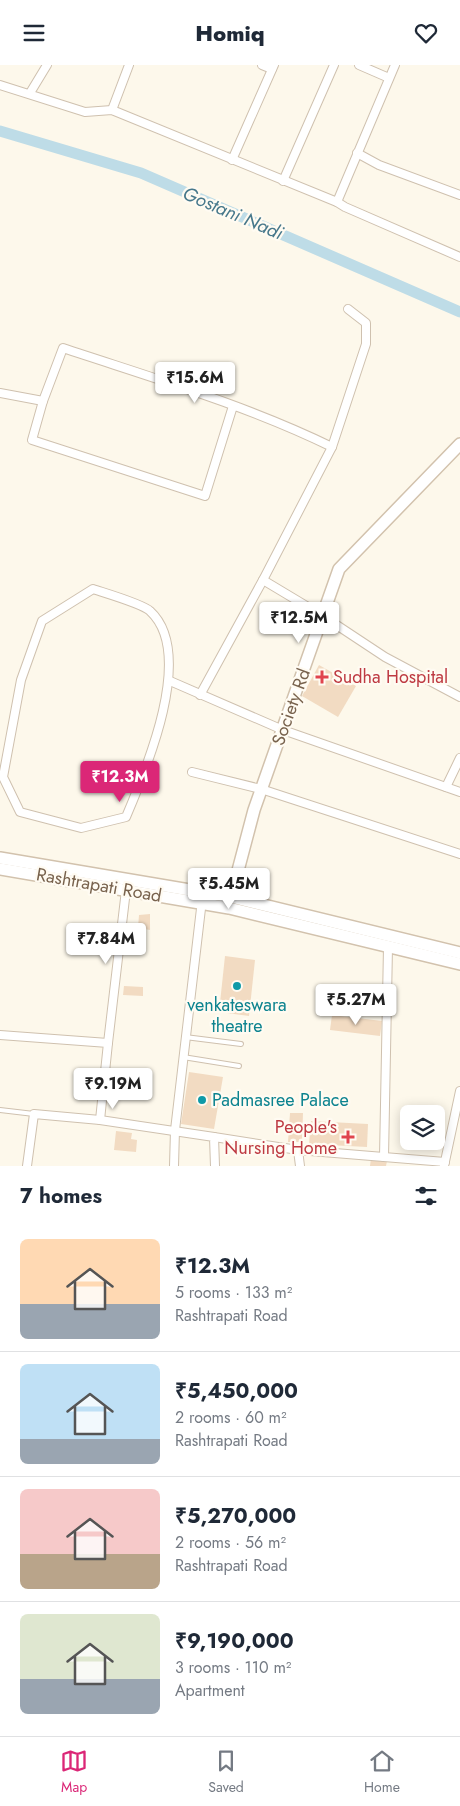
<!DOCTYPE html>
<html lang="en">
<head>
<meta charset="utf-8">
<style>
	:root { --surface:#fff; --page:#f6f6f7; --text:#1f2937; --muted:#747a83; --line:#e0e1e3; --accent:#db2777 }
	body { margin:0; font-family:Jost,sans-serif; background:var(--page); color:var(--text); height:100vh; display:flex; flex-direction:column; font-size:19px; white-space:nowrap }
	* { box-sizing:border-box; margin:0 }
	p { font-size:16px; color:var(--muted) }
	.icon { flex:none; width:28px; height:28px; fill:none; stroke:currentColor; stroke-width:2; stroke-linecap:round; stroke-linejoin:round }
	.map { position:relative; height:1101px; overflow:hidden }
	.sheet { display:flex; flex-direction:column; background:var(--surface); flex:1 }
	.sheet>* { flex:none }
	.tools { position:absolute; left:400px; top:1040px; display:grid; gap:10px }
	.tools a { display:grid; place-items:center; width:45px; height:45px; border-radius:8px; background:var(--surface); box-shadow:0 2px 12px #0003; font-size:25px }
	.price { position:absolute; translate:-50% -42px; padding:0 11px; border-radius:5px; background:#fff; color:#222; font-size:16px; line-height:32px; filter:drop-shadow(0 1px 2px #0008) }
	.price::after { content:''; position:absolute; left:50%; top:30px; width:15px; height:11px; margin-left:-8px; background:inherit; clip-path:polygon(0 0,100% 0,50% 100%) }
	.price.active { background:var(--accent); color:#fff }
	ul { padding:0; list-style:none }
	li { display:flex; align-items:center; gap:15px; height:125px; padding:0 20px }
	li+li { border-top:1px solid var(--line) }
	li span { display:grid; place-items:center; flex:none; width:140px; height:100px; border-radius:8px; color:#555 }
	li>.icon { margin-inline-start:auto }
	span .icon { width:60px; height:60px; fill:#fffc; stroke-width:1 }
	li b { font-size:21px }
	h2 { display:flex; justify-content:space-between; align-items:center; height:60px; padding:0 20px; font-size:21px }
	header { display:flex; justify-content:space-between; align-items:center; height:65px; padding:0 20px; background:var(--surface); font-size:22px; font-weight:800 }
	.tab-bar { display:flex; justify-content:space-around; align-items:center; height:70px; border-top:1px solid var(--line); background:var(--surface); font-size:14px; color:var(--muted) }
	.tab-bar a { display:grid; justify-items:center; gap:2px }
	.tab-bar .active { color:var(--accent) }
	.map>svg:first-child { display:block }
</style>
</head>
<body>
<header><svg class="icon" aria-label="menu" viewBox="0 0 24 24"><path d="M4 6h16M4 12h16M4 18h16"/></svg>Homiq<svg class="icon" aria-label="heart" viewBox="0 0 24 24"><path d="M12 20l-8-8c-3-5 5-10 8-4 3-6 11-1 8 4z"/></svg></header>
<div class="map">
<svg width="460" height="1101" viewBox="0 0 460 1101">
	<rect width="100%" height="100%" fill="#fdf8eb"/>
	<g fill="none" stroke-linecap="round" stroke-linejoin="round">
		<!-- canal -->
		<polyline stroke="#bedce7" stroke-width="11" points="0,66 141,108 460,247"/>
	</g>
	<!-- building -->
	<g fill="#f2dbc2">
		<polygon points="319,600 356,621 338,652 302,631"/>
		<polygon points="150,849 150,865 138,863 139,850"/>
		<polygon points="225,891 255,895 249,951 219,947"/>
		<polygon points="124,921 143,922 143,931 123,930"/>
		<polygon points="332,950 382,956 380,971 330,965"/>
		<polygon points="189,1007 223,1012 214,1064 181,1059"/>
		<polygon points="290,1048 303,1048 302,1077 288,1077"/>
		<polygon points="311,1056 368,1059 367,1082 309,1079"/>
		<polygon points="116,1066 132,1068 131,1074 137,1075 136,1087 114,1085"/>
		<polygon points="371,1093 387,1096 386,1101 370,1101"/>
	</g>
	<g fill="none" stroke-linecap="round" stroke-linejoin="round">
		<!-- lane casing -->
		<g stroke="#cfc1af" stroke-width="6">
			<g id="lane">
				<polyline points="185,972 241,979"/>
				<polyline points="183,992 239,1001"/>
				<polyline points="0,1045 34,1049"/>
			</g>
		</g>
		<!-- street casing -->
		<g stroke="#cfc1af" stroke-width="10">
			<g id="street">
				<polyline points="262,0 272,4"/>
				<polyline points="359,0 389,13"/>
				<polyline points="0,20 85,47 112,45 337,137 345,142 460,192"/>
				<polyline points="30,28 47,0"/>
				<polyline points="112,45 129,0"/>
				<polyline points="357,88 379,100 460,130"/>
				<polyline points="232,95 274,0"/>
				<polyline points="283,116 334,0"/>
				<polyline points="337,137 395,0"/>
				<polyline points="348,244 366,258 366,279 332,382 263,515 323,551 385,592 460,632"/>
				<polyline points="0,328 43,336"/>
				<path d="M233,341L205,431L32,375L43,336L63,283C153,313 246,340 332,382"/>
				<path d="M93,524C105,528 143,539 150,546C196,588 146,705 126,752L81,763L20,747L3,712L21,615L42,556Z"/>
				<polyline points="170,616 283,665 460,727"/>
				<polyline points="200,630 263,515"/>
				<polyline points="192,707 261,724 460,789"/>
				<polyline points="446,722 460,693"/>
				<polyline points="0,970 108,978 100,1055"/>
				<polyline points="108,978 126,825"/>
				<polyline points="214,1072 298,1085 445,1097"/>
				<polyline points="298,1085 300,1101"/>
				<polyline points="384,1092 388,882"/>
				<polyline points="27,1101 34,1049 100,1055 214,1072 215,1101"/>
				<polyline points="174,1101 175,1065 202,835"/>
				<polyline points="444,1101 460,1026"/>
			</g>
		</g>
		<!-- secondary casing -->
		<g stroke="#d2c2ad" stroke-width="14">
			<g id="secondary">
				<polyline points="0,793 231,832 460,888"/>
				<polyline points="0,804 229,843 460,899"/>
				<polyline points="231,832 254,745 339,504 460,379"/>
			</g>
		</g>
		<!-- lane -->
		<use href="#lane" stroke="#fff" stroke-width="4"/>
		<!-- street -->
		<use href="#street" stroke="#fff" stroke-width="8"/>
		<!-- secondary -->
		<use href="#secondary" stroke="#fff" stroke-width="11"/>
	</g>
	<!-- markers -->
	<g fill="#e0444e" stroke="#fffbf2" stroke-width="2">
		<path d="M319.5 604.5h5v5h5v5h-5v5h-5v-5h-5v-5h5z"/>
		<path d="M345.5 1064.5h5v5h5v5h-5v5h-5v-5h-5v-5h5z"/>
	</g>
	<g fill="#0f9aa8" stroke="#fffbf2" stroke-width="2">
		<circle cx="237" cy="921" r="5"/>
		<circle cx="202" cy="1035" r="5"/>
	</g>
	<g text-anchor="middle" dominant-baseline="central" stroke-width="4.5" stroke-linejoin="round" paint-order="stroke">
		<!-- health labels -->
		<g font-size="18" fill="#be3a42" stroke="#fffbf2" text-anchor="start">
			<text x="333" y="612">Sudha Hospital</text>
			<text x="337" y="1062" text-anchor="end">People's<tspan x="337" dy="21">Nursing Home</tspan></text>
		</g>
		<!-- street labels -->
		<g font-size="18" fill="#78624d" stroke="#fffbf2">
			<text transform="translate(291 642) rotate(-70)">Society Rd</text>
			<text transform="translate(99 820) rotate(10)">Rashtrapati Road</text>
		</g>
		<!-- culture labels -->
		<g font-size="18" fill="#0d838f" stroke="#fffbf2">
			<text x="237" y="940">venkateswara<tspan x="237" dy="21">theatre</tspan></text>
			<text x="212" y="1035" text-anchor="start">Padmasree Palace</text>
		</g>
		<!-- water labels -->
		<g font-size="19" font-style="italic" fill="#47788b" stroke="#fffbf2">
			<text transform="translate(233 148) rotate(23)">Gostani Nadi</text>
		</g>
	</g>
</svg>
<div class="tools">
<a><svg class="icon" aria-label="layers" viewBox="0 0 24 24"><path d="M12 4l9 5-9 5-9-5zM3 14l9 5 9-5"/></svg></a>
</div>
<b class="price" style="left:195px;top:339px">₹15.6M</b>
<b class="price" style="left:299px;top:579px">₹12.5M</b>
<b class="price active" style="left:120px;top:738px">₹12.3M</b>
<b class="price" style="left:229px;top:845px">₹5.45M</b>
<b class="price" style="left:106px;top:900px">₹7.84M</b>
<b class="price" style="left:356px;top:961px">₹5.27M</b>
<b class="price" style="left:113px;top:1045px">₹9.19M</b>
</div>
<section class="sheet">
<h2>7 homes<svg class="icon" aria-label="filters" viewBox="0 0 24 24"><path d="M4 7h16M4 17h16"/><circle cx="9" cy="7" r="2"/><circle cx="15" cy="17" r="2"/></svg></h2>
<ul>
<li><span style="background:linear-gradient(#ffd9b3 65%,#9aa5b1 0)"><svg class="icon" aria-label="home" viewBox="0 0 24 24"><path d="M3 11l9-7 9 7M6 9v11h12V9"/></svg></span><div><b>₹12.3M</b><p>5 rooms · 133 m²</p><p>Rashtrapati Road</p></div></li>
<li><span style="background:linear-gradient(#bfe0f5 75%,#9aa5b1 0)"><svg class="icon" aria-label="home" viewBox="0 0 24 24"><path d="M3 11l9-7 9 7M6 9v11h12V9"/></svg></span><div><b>₹5,450,000</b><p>2 rooms · 60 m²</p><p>Rashtrapati Road</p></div></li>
<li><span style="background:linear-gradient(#f6c9c9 65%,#b9a48a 0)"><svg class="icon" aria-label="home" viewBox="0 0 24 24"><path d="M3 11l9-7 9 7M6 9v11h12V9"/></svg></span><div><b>₹5,270,000</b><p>2 rooms · 56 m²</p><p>Rashtrapati Road</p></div></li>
<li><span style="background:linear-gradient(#dfe7d0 65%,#9aa5b1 0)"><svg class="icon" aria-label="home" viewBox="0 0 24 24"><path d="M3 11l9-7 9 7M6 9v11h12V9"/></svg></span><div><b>₹9,190,000</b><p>3 rooms · 110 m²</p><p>Apartment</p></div></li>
</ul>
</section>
<nav class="tab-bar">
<a class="active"><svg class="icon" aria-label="map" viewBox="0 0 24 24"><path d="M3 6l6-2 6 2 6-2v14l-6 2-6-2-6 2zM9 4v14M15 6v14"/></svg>Map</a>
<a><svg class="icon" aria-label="saved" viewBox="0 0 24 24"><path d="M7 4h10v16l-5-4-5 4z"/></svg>Saved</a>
<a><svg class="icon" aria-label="home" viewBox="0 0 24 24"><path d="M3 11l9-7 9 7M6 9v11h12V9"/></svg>Home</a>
</nav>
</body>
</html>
